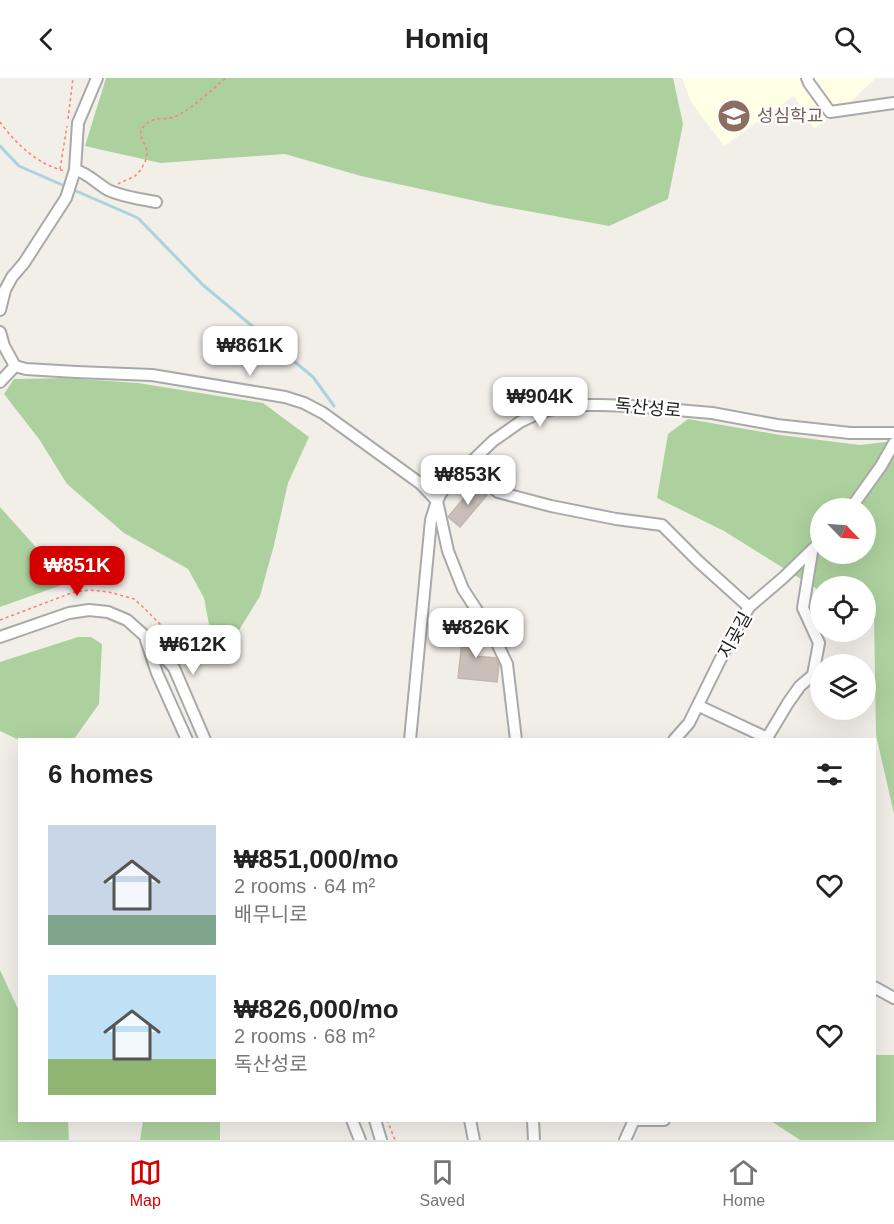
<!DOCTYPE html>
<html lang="en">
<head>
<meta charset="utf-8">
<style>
	:root { --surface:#fff; --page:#f6f6f6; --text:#222; --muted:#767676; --line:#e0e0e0; --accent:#d40000 }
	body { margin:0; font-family:Arial,"Noto Sans KR",sans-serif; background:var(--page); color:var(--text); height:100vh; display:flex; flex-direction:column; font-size:22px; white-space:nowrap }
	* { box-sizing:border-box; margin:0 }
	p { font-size:20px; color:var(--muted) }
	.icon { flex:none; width:33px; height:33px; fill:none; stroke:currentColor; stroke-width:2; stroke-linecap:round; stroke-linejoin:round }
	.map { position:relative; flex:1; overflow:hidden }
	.panel { position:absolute; left:18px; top:660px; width:858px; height:384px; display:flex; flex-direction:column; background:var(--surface); border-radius:0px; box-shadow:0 6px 24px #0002 }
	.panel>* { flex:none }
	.needle { width:39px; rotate:115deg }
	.controls { position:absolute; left:810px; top:420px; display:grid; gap:12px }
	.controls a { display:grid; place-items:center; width:66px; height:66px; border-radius:50%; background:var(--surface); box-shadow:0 6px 24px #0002; font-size:30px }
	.price { position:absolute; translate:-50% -51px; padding:0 14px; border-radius:12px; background:#fff; color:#222; font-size:20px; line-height:39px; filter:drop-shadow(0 2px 3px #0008) }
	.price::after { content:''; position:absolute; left:50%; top:36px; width:18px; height:14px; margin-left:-9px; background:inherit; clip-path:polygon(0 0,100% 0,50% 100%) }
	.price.current { background:var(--accent); color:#fff }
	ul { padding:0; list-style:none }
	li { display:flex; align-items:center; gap:18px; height:150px; padding:0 30px }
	li span { display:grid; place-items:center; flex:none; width:168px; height:120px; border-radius:0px; color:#555 }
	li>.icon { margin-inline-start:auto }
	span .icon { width:72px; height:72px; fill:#fffc; stroke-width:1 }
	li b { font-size:26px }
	h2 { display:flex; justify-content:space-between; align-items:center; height:72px; padding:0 30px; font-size:26px }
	header { display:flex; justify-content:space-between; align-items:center; height:78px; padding:0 30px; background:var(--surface); font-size:27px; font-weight:600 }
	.menu { display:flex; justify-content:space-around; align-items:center; height:84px; border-top:2px solid var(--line); background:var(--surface); font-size:16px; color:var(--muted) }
	.menu a { display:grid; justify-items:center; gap:3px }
	.menu .current { color:var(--accent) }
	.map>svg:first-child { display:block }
</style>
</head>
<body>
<header><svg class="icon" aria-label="back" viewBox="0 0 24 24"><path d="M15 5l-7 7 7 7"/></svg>Homiq<svg class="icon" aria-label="search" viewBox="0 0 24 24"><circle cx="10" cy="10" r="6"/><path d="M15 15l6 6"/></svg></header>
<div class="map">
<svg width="894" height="1062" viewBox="0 0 894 1062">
	<rect width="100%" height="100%" fill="#f2efe9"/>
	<!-- education -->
	<polygon fill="#ffffe5" points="682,0 876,0 849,25 814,51 794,18 724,68 691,24"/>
	<!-- forest -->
	<g fill="#add19e" fill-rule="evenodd">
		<polygon points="106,0 673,0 683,46 668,121 609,148 494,127 361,98 285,76 160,85 85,68"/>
		<polygon points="66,300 138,305 263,325 309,359 288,405 274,467 260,518 228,570 209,546 204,520 188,491 124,455 67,406 39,361 4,316 14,301"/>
		<path d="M688,341L780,357L860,367L894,363V736L876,657L874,539L866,535V508H820V513L724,453L657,420L668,356ZM820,430H866V476H820Z"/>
		<polygon points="0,429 42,476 87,498 0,529"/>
		<polygon points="78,559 91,559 102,566 99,626 74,661 19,662 0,653 0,584"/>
		<polygon points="0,892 19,933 20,1042 68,1043 69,1062 0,1062"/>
		<polygon points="875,977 894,977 894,1062 800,1062 771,1043 874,1042"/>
		<polygon points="143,1043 220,1043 220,1062 140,1062"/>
	</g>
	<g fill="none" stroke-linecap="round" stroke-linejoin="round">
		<!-- stream -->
		<polyline stroke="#aad3df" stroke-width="3" points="0,68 19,88 138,140 203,207 313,299 334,328"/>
	</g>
	<!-- building -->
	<g fill="#c7bfb8" stroke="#c4b6ab" stroke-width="1.5">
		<polygon points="475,407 487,417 460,449 448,439"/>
		<polygon points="464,546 479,549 475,578 496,580 499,587 497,604 458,600"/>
	</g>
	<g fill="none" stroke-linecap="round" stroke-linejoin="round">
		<!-- minor casing -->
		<g stroke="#a9a9a9" stroke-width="14">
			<g id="minor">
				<polyline points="807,0 809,5 830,34 894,25"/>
				<path d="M75,92C88,95 96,105 108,112C123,119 140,121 156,124"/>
				<polyline points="0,232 5,212 12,199 24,185 66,120 75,92 78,45 97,0"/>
				<polyline points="0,254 4,268 15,288 26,291 76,294 152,297 285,319 304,325 323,335 421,406 437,423 448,473 463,511 493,557 507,586 516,662"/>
				<polyline points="0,304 15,288"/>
				<polyline points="465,389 498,414 551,428 616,441 662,447 698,483 749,529"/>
				<polyline points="851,430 881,388 894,365"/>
				<polyline points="0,559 69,535 89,532 108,534 127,542 145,558 174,590 205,662"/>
				<polyline points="146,562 157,595 187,662"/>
				<polyline points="699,628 767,660 788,625 800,608 813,597 819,565 803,530 812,474"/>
				<polyline points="410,662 431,442 437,423 444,410 493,363 520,344 541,334 572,327 600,327 631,328 712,335 777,347 850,355 894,355"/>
				<polyline points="674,662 689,645 729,564 749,529 784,499 820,464"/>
				<polyline points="874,909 894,920"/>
				<polyline points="352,1042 360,1062"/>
				<polyline points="375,1042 381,1062"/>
				<polyline points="470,1042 474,1062"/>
				<polyline points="533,1042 534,1062"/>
				<polyline points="633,1042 664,1042"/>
				<polyline points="625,1062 634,1042"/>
			</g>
		</g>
		<!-- path -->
		<g stroke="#fa8072" stroke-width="1.5" stroke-dasharray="3 3" stroke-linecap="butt">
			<polyline points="68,41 73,0"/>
			<path d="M0,44C16,66 38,87 65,93"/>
			<polyline points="60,91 67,48"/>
			<path d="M118,106C123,103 130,101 135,98C141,93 148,81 147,73C146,65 135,57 144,48C154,37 164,43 174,39C188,34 214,10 226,0"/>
			<polyline points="0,542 74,514 90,512 109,514 134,521 142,528 165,551 177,576"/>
			<polyline points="387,1042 395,1062"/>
		</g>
		<!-- minor -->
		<use href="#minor" stroke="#fff" stroke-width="10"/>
	</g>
	<!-- icons -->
	<defs>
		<g id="school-disc" transform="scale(1.725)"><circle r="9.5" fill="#8d6e63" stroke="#fff"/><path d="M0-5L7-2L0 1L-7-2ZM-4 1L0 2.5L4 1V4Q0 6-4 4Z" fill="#fff"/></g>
	</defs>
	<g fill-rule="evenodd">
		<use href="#school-disc" x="734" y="38"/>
	</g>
	<g text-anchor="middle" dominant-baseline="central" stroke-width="4.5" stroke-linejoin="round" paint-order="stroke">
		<!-- education labels -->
		<g font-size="18" fill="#785e54" stroke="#fff" text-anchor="start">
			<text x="757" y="38">성심학교</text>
		</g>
		<!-- street labels -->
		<g font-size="18" fill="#222" stroke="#fff">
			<text transform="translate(648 330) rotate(5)">독산성로</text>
			<text transform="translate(735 557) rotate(-61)">지곶길</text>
		</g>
	</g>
</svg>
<div class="controls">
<a><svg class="needle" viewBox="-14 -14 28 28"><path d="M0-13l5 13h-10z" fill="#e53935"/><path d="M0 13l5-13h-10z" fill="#767676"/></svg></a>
<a><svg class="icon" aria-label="locate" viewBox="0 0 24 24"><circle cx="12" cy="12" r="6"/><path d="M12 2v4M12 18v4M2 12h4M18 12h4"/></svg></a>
<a><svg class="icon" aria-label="layers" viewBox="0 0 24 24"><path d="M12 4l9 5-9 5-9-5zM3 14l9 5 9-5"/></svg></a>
</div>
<b class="price" style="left:250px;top:299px">₩861K</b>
<b class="price" style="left:540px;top:350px">₩904K</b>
<b class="price" style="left:468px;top:428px">₩853K</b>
<b class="price current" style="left:77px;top:519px">₩851K</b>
<b class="price" style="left:476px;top:581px">₩826K</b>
<b class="price" style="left:193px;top:598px">₩612K</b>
<section class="panel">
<h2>6 homes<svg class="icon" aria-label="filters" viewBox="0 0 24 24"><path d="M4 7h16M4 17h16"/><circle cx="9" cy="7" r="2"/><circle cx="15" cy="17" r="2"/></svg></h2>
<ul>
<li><span style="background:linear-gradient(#c9d6e8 75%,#7fa58c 0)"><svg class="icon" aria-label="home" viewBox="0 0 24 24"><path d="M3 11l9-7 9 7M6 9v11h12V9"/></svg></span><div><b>₩851,000/mo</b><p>2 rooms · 64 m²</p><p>배무니로</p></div><svg class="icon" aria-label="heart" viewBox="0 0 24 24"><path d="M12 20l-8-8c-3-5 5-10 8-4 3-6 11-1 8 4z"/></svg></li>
<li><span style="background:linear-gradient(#bfe0f5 70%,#8fb573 0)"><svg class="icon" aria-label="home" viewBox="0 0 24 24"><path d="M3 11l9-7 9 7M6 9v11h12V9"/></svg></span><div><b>₩826,000/mo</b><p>2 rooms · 68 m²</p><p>독산성로</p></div><svg class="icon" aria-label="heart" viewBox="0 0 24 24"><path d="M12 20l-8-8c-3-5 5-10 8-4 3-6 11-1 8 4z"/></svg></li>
</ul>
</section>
</div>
<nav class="menu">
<a class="current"><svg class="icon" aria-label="map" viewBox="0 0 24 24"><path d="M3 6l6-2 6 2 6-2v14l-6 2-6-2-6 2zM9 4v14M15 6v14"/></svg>Map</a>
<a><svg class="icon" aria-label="saved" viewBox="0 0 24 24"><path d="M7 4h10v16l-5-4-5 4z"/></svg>Saved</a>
<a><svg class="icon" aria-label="home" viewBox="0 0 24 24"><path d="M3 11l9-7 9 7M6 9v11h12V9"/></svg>Home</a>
</nav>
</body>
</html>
